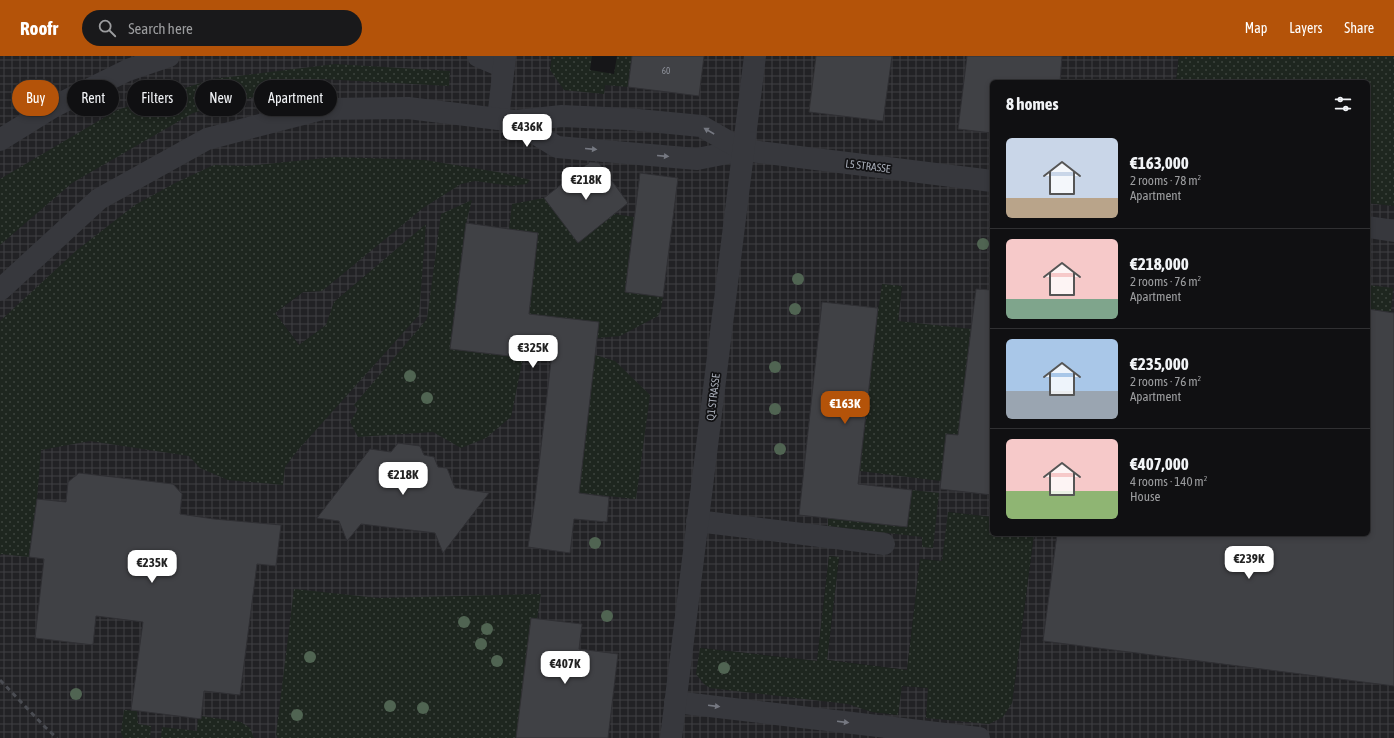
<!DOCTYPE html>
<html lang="en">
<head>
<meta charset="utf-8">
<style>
	:root { --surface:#101012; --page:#19191b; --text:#f1f3f6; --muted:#9c9d9f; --line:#303032; --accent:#b45309 }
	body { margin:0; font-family:"Asap Condensed",sans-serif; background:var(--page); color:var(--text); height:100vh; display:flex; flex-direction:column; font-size:15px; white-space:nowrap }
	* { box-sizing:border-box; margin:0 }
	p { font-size:13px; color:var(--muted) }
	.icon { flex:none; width:22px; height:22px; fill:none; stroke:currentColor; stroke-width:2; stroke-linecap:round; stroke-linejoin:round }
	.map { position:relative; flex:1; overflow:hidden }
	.details { position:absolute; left:990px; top:24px; width:380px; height:456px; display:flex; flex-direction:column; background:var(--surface); border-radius:6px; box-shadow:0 2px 6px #0003,0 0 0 1px var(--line) }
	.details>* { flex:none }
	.hud { position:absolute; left:12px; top:24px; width:380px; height:36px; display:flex; gap:8px }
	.price { position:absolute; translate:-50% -34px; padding:0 9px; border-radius:8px; background:#fff; color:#222; font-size:13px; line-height:26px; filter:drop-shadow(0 1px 2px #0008) }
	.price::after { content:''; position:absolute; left:50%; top:24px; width:12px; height:9px; margin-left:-6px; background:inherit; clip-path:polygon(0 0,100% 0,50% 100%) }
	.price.active { background:var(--accent); color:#fff }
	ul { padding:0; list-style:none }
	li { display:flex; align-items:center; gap:12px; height:100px; padding:0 16px }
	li+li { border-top:1px solid var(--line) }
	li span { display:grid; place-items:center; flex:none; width:112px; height:80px; border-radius:6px; color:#555 }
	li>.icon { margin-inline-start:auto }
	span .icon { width:48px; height:48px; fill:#fffc; stroke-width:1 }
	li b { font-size:17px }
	h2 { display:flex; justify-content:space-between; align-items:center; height:48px; padding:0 16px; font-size:17px }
	.chip { padding:0 14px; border-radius:18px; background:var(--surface); box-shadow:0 2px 6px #0003,0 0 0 1px var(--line); font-size:14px; line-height:36px }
	.chip.active { background:var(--accent); color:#fff }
	header { display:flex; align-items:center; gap:24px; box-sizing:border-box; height:56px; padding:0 20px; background:var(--accent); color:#fff }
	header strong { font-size:19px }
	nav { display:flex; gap:22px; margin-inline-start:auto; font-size:14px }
	.search { width:280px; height:36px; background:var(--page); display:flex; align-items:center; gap:10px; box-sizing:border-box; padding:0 14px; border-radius:22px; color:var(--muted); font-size:15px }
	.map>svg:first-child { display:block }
</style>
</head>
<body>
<header>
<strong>Roofr</strong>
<div class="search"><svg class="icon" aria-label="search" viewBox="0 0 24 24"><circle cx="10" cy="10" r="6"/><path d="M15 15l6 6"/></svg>Search here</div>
<nav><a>Map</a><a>Layers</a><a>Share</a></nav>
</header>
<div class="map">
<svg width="1394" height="682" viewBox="0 0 1394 682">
	<defs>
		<pattern id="industrial-grid" width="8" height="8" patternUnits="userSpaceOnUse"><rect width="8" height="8" fill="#222225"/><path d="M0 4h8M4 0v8" fill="none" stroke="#3f3f43"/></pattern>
		<pattern id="grass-dots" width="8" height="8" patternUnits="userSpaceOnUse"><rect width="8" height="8" fill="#1e261f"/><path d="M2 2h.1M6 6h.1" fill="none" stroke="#3c433d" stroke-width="1.8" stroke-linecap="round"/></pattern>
	</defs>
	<rect width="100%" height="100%" fill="#161618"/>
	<!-- industrial -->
	<path fill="url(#industrial-grid)" fill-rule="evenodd" d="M0,0H552L550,14L604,38L605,29L632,0H1179L1176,26H992V461L949,456L942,505L920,503L907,614L827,604L839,501L829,500L817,605L700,592L872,656L898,659L901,630L929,632L926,661L1012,647L1034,478H1368V147L1394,150V682H0ZM544,142L578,187L614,158L625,236L662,241L529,254ZM426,169L297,395L153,233L322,235L303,236L275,257L299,289L327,269L334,246ZM902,231L898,265L957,379L946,378L944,399L878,252L879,249Z"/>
	<!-- grass -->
	<g fill="url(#grass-dots)">
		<polygon points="552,0 592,0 590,14 614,18 617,0 632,0 628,31 605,29 604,38 564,34 550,14"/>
		<polygon points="1179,0 1394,0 1394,150 1368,147 1368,26 1176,26"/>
		<polygon points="335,8 450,15 449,30 322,23 193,57 72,127 0,189 0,123 117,54 213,23"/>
		<polygon points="335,101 425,104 503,117 530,124 527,128 512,130 475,125 461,128 423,152 322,235 303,236 275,257 299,289 326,269 334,246 426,168 419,259 297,395 285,411 283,429 228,424 200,412 189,400 90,385 41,394 37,443 29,501 1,498 0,500 0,265 77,194 135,149 175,127 214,109 246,110"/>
		<polygon points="544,142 578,186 614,158 634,161 625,236 663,241 661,253 658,260 620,280 597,282 527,271 538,177 509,173 512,148"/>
		<polygon points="472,144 466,167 450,292 523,302 511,361 486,382 461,392 433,376 358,381 350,366 358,353 354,349 427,263 441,158"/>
		<polygon points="882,228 902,230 898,265 971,273 958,379 946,378 941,425 860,415 878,252 879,249"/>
		<polygon points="1368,229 1393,232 1391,256 1368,253"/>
		<polygon points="595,299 615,305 650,339 636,443 579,437"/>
		<polygon points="912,434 939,437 933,492 922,491 922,481 828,470 828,462 907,471"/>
		<polygon points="948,456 992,461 992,478 1034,478 1012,647 1003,661 989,668 926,662 928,632 902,630 898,659 872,656 848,648 710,632 704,628 696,618 700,592 817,605 829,500 839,501 827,604 907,614 920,503 942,505"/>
		<polygon points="294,533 378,542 541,538 537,563 531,562 516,682 279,682 276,679"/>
		<polygon points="124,654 137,655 138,668 151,670 150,682 123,682 121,676"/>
		<polygon points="201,660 241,666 250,672 254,682 161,682 162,671 197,675 198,662"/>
	</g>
	<!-- building -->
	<g fill="#404145" stroke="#303034">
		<polygon points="632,0 704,0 699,40 628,31"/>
		<polygon points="816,0 892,0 883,65 809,56"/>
		<polygon points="967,0 1062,0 1060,26 992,26 992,77 958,73"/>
		<polygon points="590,106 599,107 628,147 578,187 544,142"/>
		<polygon points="640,117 678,122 663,241 625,236"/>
		<polygon points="466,167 538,177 529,258 599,266 579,437 609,441 607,466 574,463 570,497 528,491 535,443 551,305 450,293"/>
		<polygon points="976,233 992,234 992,439 940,433 946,378 958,379"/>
		<polygon points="822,246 878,252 858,428 912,434 907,471 799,459"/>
		<polygon points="1368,253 1394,257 1394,630 1043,585 1057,478 1368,478"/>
		<polygon points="398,387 420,390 424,399 434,401 438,411 447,412 455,432 489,437 443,497 435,477 361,468 347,485 339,465 317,462 370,393 391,396"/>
		<polygon points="79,417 173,428 182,438 180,458 214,463 281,469 276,510 257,508 240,639 204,635 201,663 131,654 143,566 96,560 93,589 35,582 44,503 29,501 37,443 66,446 68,426"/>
		<polygon points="531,562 582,568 579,593 618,598 608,682 516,682"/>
	</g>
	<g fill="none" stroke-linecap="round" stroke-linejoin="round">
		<!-- minor -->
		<g stroke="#37383d" stroke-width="22">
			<polyline points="478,0 504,11"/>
			<polyline points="498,63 505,0"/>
			<polyline points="515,65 557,91 697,103 743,94 992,125"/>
			<polyline points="0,84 53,51 128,14 169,0"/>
			<polyline points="1368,171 1394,175"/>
			<polyline points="0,234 99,143 207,83 322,53 408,52 515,65 562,60 628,63 701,70 743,94"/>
			<polyline points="697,465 884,488"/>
			<polyline points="675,646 979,682"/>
			<polyline points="671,682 755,0"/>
		</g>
		<!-- rail -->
		<polyline stroke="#4a4c52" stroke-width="3" stroke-dasharray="5 4" stroke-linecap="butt" points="0,624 45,671 57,682"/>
	</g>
	<!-- trees -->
	<g fill="#506452">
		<circle cx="22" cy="37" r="6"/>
		<circle cx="983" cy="188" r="6"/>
		<circle cx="798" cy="223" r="6"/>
		<circle cx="795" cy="253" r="6"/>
		<circle cx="775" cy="311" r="6"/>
		<circle cx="410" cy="320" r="6"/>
		<circle cx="427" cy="342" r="6"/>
		<circle cx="775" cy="353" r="6"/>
		<circle cx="780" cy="393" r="6"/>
		<circle cx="595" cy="487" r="6"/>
		<circle cx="607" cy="560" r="6"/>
		<circle cx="464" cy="566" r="6"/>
		<circle cx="487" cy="573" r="6"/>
		<circle cx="481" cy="588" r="6"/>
		<circle cx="310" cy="601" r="6"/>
		<circle cx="497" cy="605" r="6"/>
		<circle cx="724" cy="612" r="6"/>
		<circle cx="76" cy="638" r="6"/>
		<circle cx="390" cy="650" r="6"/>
		<circle cx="423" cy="652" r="6"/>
		<circle cx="297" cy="659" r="6"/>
	</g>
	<!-- one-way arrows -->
	<defs><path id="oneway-solid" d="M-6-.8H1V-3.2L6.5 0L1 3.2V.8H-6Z"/></defs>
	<g fill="#757881">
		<use href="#oneway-solid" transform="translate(709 75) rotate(-150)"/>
		<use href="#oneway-solid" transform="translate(591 93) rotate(5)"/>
		<use href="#oneway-solid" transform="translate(663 100) rotate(5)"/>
		<use href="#oneway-solid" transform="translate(714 650) rotate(7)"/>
		<use href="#oneway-solid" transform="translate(843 666) rotate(7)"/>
	</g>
	<g text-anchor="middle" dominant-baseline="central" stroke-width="3.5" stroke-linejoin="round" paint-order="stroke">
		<!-- number labels -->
		<g font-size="9" fill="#8e929b">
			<text x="666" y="15">60</text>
		</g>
		<!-- street labels -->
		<g font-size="11" fill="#a8adb8" stroke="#111113">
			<text transform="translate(868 110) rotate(7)">L5 STRASSE</text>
			<text transform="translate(713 341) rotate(-83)">Q1 STRASSE</text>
		</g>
	</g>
</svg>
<b class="price" style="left:527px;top:92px">€436K</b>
<b class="price" style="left:586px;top:145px">€218K</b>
<b class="price" style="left:533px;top:313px">€325K</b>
<b class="price active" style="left:845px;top:369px">€163K</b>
<b class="price" style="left:403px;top:440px">€218K</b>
<b class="price" style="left:1249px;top:524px">€239K</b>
<b class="price" style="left:152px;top:528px">€235K</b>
<b class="price" style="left:565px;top:629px">€407K</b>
<div class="hud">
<a class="chip active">Buy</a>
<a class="chip">Rent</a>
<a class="chip">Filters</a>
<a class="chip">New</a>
<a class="chip">Apartment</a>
</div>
<section class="details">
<h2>8 homes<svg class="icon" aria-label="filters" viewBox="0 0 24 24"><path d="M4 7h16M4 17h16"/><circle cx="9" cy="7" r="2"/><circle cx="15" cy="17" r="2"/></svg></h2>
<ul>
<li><span style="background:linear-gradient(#c9d6e8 75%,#b9a48a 0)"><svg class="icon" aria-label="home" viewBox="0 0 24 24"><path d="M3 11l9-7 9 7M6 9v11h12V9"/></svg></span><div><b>€163,000</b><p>2 rooms · 78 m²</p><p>Apartment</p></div></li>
<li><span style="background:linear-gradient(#f6c9c9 75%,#7fa58c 0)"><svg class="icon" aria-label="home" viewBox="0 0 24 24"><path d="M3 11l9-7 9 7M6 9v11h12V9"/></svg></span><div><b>€218,000</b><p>2 rooms · 76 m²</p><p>Apartment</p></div></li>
<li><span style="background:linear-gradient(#a9c7e8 65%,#9aa5b1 0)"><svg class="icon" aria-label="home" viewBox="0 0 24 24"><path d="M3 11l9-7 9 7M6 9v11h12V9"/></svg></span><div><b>€235,000</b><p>2 rooms · 76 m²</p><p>Apartment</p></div></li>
<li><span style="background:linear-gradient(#f6c9c9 65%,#8fb573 0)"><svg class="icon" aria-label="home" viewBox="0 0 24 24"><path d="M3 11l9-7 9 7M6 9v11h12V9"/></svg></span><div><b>€407,000</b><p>4 rooms · 140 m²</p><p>House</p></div></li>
</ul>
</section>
</div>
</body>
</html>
